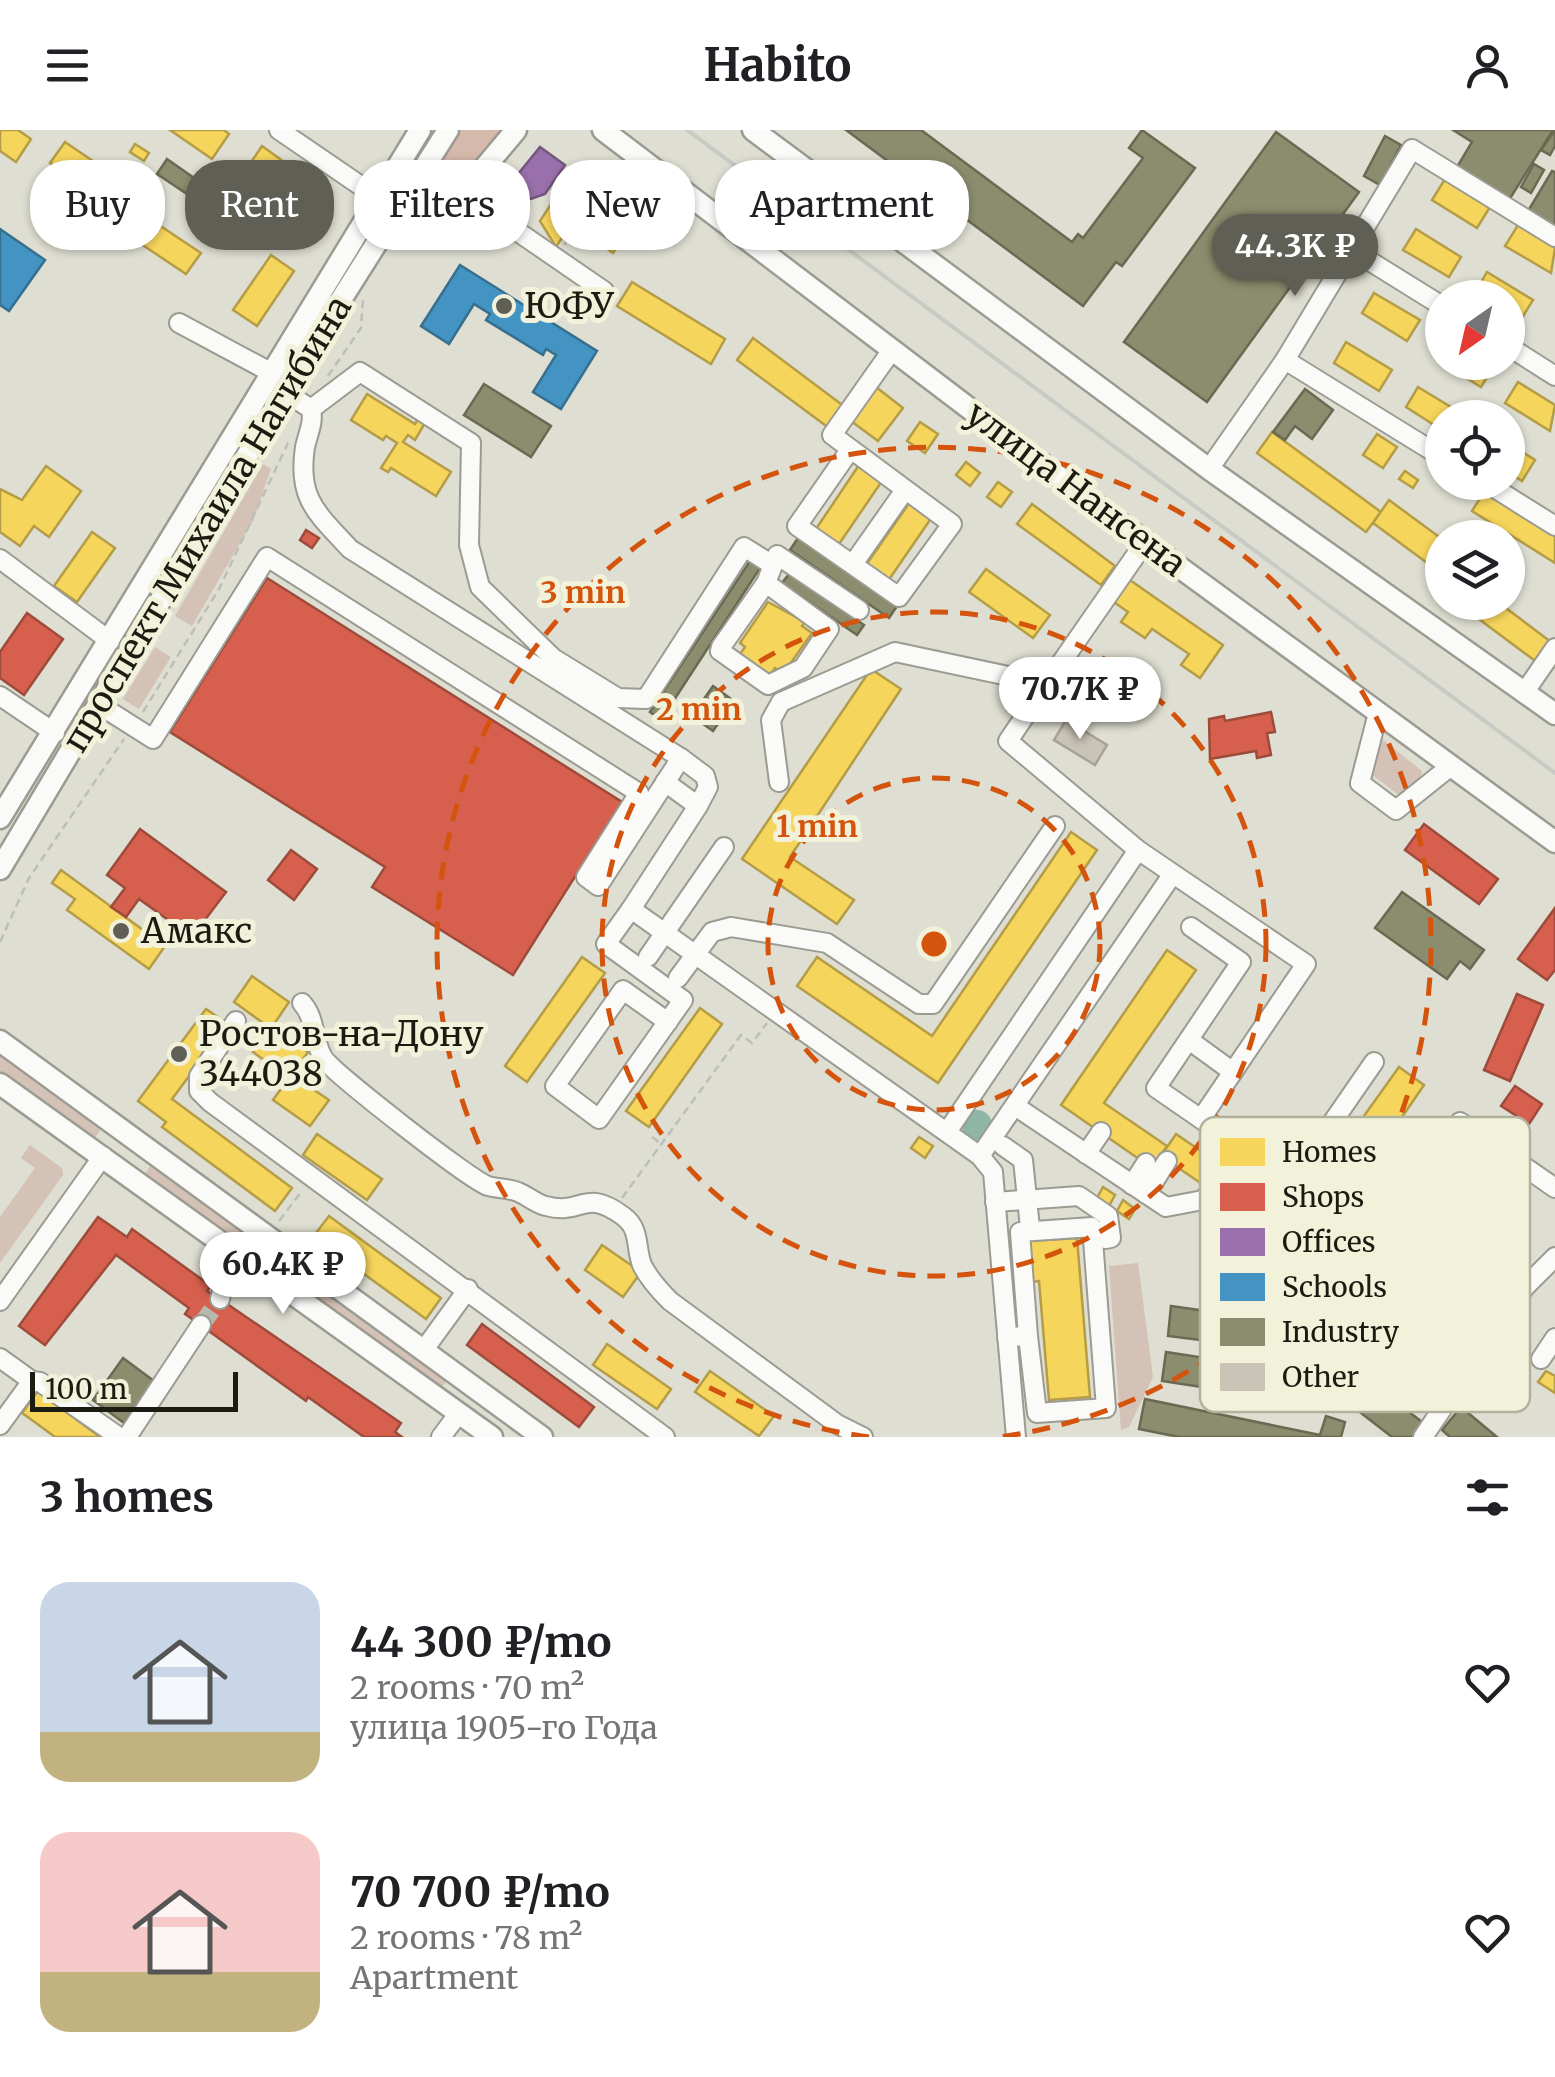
<!DOCTYPE html>
<html lang="en">
<head>
<meta charset="utf-8">
<style>
	:root { --surface:#fff; --page:#f2f2f2; --text:#202124; --muted:#757577; --accent:#5f5f55 }
	body { margin:0; font-family:Merriweather,serif; background:var(--page); color:var(--text); height:100vh; display:flex; flex-direction:column; font-size:38px; white-space:nowrap }
	* { box-sizing:border-box; margin:0 }
	p { font-size:32px; color:var(--muted) }
	.icon { flex:none; width:55px; height:55px; fill:none; stroke:currentColor; stroke-width:2; stroke-linecap:round; stroke-linejoin:round }
	.map { position:relative; height:1307px; overflow:hidden }
	.panel { display:flex; flex-direction:column; background:var(--surface); flex:1 }
	.panel>* { flex:none }
	.guide { position:absolute; left:30px; top:30px; width:1000px; height:90px; display:flex; gap:20px }
	.needle { width:65px; rotate:214deg }
	.fabs { position:absolute; left:1425px; top:150px; display:grid; gap:20px }
	.fabs a { display:grid; place-items:center; width:100px; height:100px; border-radius:50%; background:var(--surface); box-shadow:0 2px 8px #0004; font-size:50px }
	.scale { position:absolute; left:30px; bottom:25px; width:208px; box-sizing:border-box; padding-left:10px; border:5px solid #1b1b12; border-top:0; font-size:28px; line-height:35px; white-space:nowrap; color:#1b1b12; -webkit-text-stroke:8px #f1f2d9; paint-order:stroke }
	.price { position:absolute; translate:-50% -85px; padding:0 22px; border-radius:35px; background:#fff; color:#222; font-size:32px; line-height:65px; filter:drop-shadow(0 2px 5px #0008) }
	.price::after { content:''; position:absolute; left:50%; top:60px; width:30px; height:22px; margin-left:-15px; background:inherit; clip-path:polygon(0 0,100% 0,50% 100%) }
	.price.selected { background:var(--accent); color:#fff }
	ul { padding:0; list-style:none }
	li { display:flex; align-items:center; gap:30px; height:250px; padding:0 40px }
	li span { display:grid; place-items:center; flex:none; width:280px; height:200px; border-radius:30px; color:#555 }
	li>.icon { margin-inline-start:auto }
	span .icon { width:120px; height:120px; fill:#fffc; stroke-width:1 }
	li b { font-size:42px }
	h2 { display:flex; justify-content:space-between; align-items:center; height:120px; padding:0 40px; font-size:42px }
	.pill { padding:0 35px; border-radius:40px; background:var(--surface); box-shadow:0 2px 8px #0004; font-size:35px; line-height:90px }
	.pill.selected { background:var(--accent); color:#fff }
	header { display:flex; justify-content:space-between; align-items:center; height:130px; padding:0 40px; background:var(--surface); font-size:45px; font-weight:700 }
	.map>svg:first-child { display:block }
</style>
</head>
<body>
<header><svg class="icon" aria-label="menu" viewBox="0 0 24 24"><path d="M4 6h16M4 12h16M4 18h16"/></svg>Habito<svg class="icon" aria-label="person" viewBox="0 0 24 24"><circle cx="12" cy="8" r="4"/><path d="M4 21q1-7 8-7t8 7"/></svg></header>
<div class="map">
<svg width="1555" height="1307" viewBox="0 0 1555 1307">
	<rect width="100%" height="100%" fill="#deded2"/>
	<!-- green -->
	<g fill="#d5c2b6">
		<polygon points="263,334 271,339 253,391 192,496 175,486"/>
		<polygon points="155,517 171,527 139,579 123,569"/>
		<polygon points="1383,610 1422,641 1419,654 1399,665 1371,644"/>
		<polygon points="0,925 101,999 93,1011 0,944"/>
		<polygon points="30,1015 62,1038 63,1045 0,1133 0,1087 35,1038 21,1028"/>
		<polygon points="151,1035 447,1251 439,1260 144,1045"/>
		<polygon points="1138,1133 1153,1247 1129,1297 1121,1300 1109,1136"/>
	</g>
	<!-- forest -->
	<polygon fill="#d5baab" points="458,0 507,0 451,69 426,82 418,75 418,64"/>
	<!-- water -->
	<circle fill="#8eb5a6" cx="977" cy="995" r="15"/>
	<!-- homes -->
	<g fill="#f6d55c" stroke="#b49d46" stroke-width="2.5">
		<polygon points="0,0 18,0 31,9 16,32 0,21"/>
		<polygon points="170,0 224,0 229,4 212,29"/>
		<polygon points="65,12 137,61 123,82 50,33"/>
		<polygon points="135,14 149,23 144,31 130,22"/>
		<polygon points="262,16 287,34 241,101 216,84"/>
		<polygon points="1445,49 1490,77 1477,98 1432,70"/>
		<polygon points="559,62 582,77 556,117 540,91"/>
		<polygon points="129,75 201,123 186,144 114,96"/>
		<polygon points="606,78 632,96 613,123 587,104"/>
		<polygon points="1518,95 1555,118 1551,143 1505,116"/>
		<polygon points="1416,99 1461,127 1449,147 1403,120"/>
		<polygon points="271,125 294,141 257,196 233,180"/>
		<polygon points="1487,142 1533,170 1520,191 1508,183 1508,168 1482,168 1475,163"/>
		<polygon points="632,152 725,209 711,234 617,176"/>
		<polygon points="1374,163 1420,190 1407,211 1362,183"/>
		<polygon points="753,208 845,277 829,298 737,230"/>
		<polygon points="1346,212 1392,240 1379,261 1334,233"/>
		<polygon points="1442,218 1442,232 1494,236 1481,257 1436,229"/>
		<polygon points="1518,252 1555,275 1550,301 1505,273"/>
		<polygon points="876,257 903,278 878,311 851,291"/>
		<polygon points="1418,257 1464,285 1462,288 1442,288 1442,300 1406,277"/>
		<polygon points="367,264 415,294 418,289 425,293 415,310 408,305 403,312 451,342 436,366 391,338 388,342 381,338 397,313 386,306 383,310 351,290"/>
		<polygon points="920,292 938,304 925,323 907,311"/>
		<polygon points="1272,302 1381,382 1366,402 1257,323"/>
		<polygon points="1377,304 1397,317 1383,338 1363,325"/>
		<polygon points="1508,313 1535,330 1522,351 1508,342"/>
		<polygon points="966,332 980,343 970,356 956,345"/>
		<polygon points="859,335 882,351 839,414 816,399"/>
		<polygon points="46,336 81,361 49,407 34,396 20,416 0,402 0,359 22,370"/>
		<polygon points="1405,341 1418,350 1413,358 1399,349"/>
		<polygon points="998,352 1012,362 1001,377 987,367"/>
		<polygon points="1486,359 1555,403 1555,433 1472,381"/>
		<polygon points="1389,370 1442,409 1438,441 1373,393"/>
		<polygon points="910,372 932,387 888,451 866,435"/>
		<polygon points="1032,374 1115,436 1101,455 1017,394"/>
		<polygon points="92,402 115,418 77,472 54,456"/>
		<polygon points="1442,436 1442,463 1430,454"/>
		<polygon points="986,439 1050,485 1033,508 969,462"/>
		<polygon points="1127,448 1223,515 1200,548 1181,535 1189,524 1152,499 1145,508 1121,492 1128,482 1111,470"/>
		<polygon points="768,472 805,492 802,496 812,503 783,544 775,538 770,545 740,524 745,517 740,513"/>
		<polygon points="1456,472 1498,472 1555,515 1542,536"/>
		<polygon points="871,539 901,559 790,727 854,770 837,794 742,729"/>
		<polygon points="1071,702 1097,720 938,953 797,856 817,827 932,906"/>
		<polygon points="61,740 165,816 149,839 67,780 75,769 52,753"/>
		<polygon points="1167,820 1196,840 1104,973 1167,1016 1152,1038 1061,975"/>
		<polygon points="582,827 605,843 527,952 505,936"/>
		<polygon points="252,846 289,872 272,897 308,922 292,945 329,970 310,996 273,970 289,948 253,922 270,898 234,872"/>
		<polygon points="700,878 722,894 649,997 626,981"/>
		<polygon points="206,879 228,894 172,969 292,1058 275,1081 162,997 166,992 138,971"/>
		<polygon points="1399,937 1424,955 1319,1108 1227,1045 1215,1063 1161,1026 1176,1004 1230,1041 1244,1020 1291,1049 1306,1067"/>
		<polygon points="317,1004 382,1049 367,1070 303,1025"/>
		<polygon points="919,1007 933,1016 925,1028 911,1018"/>
		<polygon points="1103,1057 1115,1065 1109,1076 1097,1068"/>
		<polygon points="1123,1070 1135,1079 1129,1089 1117,1081"/>
		<polygon points="329,1086 441,1168 426,1189 313,1107"/>
		<polygon points="1077,1108 1090,1267 1049,1270 1039,1151 1033,1152 1029,1111"/>
		<polygon points="602,1115 641,1142 623,1167 585,1140"/>
		<polygon points="607,1214 671,1259 657,1279 593,1235"/>
		<polygon points="710,1241 774,1286 759,1306 695,1262"/>
		<polygon points="1546,1241 1555,1246 1555,1263 1538,1252"/>
		<polygon points="38,1261 100,1307 55,1307 36,1293 22,1283"/>
	</g>
	<!-- shops -->
	<g fill="#d6604d" stroke="#9e4b3b" stroke-width="2.5">
		<polygon points="306,400 319,408 312,418 300,410"/>
		<polygon points="267,448 622,672 513,845 372,757 385,737 170,602"/>
		<polygon points="27,483 63,509 24,565 0,548 0,522"/>
		<polygon points="1271,582 1275,602 1267,603 1271,625 1257,628 1256,621 1210,629 1209,589 1224,586 1225,591"/>
		<polygon points="1424,694 1498,749 1479,774 1405,720"/>
		<polygon points="140,699 226,762 192,807 139,769 126,787 111,777 125,758 107,745"/>
		<polygon points="291,720 317,739 294,770 268,750"/>
		<polygon points="1555,778 1555,840 1547,850 1518,829"/>
		<polygon points="1517,864 1543,875 1510,951 1484,940"/>
		<polygon points="1515,956 1542,974 1529,994 1501,976"/>
		<polygon points="98,1087 127,1107 132,1099 211,1156 207,1161 220,1169 401,1293 395,1302 402,1307 364,1307 308,1267 306,1271 185,1184 189,1178 116,1125 45,1215 19,1196"/>
		<polygon points="482,1194 594,1277 579,1297 467,1215"/>
	</g>
	<!-- offices -->
	<polygon fill="#9970ab" stroke="#73567d" stroke-width="2.5" points="540,17 565,35 545,64 513,75 501,65"/>
	<!-- schools -->
	<g fill="#4393c3" stroke="#376f8e" stroke-width="2.5">
		<polygon points="0,99 45,130 9,181 0,175"/>
		<polygon points="460,135 597,221 561,279 533,262 556,225 546,219 543,225 486,190 490,184 474,174 449,214 421,196"/>
	</g>
	<!-- industry -->
	<g fill="#8c8c6e" stroke="#6a6a52" stroke-width="2.5">
		<polygon points="846,0 921,0 1072,112 1078,104 1083,108 1143,28 1129,18 1142,0 1195,38 1122,136 1116,132 1083,176"/>
		<polygon points="1453,0 1553,0 1509,70 1457,37 1472,12"/>
		<polygon points="1555,0 1555,16 1550,25 1541,20"/>
		<polygon points="1276,2 1359,62 1207,272 1124,212"/>
		<polygon points="1385,6 1401,15 1380,55 1364,46"/>
		<polygon points="167,29 197,50 187,64 157,44"/>
		<polygon points="1534,34 1544,40 1531,63 1521,57"/>
		<polygon points="1552,41 1555,42 1555,97 1528,81"/>
		<polygon points="484,254 551,296 531,327 464,285"/>
		<polygon points="1305,259 1333,280 1312,309 1295,296 1285,310 1273,302"/>
		<polygon points="798,408 897,476 889,488 790,420"/>
		<polygon points="750,431 760,438 661,590 650,582"/>
		<polygon points="789,444 864,495 857,505 782,453"/>
		<polygon points="713,556 734,571 713,601 692,586"/>
		<polygon points="1402,762 1484,820 1470,839 1460,831 1447,849 1375,798"/>
		<polygon points="1268,1140 1444,1269 1434,1283 1258,1154"/>
		<polygon points="1171,1176 1291,1193 1313,1213 1312,1224 1168,1206"/>
		<polygon points="1166,1222 1310,1244 1306,1273 1162,1251"/>
		<polygon points="123,1228 154,1251 124,1293 93,1270"/>
		<polygon points="1339,1228 1426,1295 1417,1307 1392,1307 1321,1252"/>
		<polygon points="1145,1269 1320,1305 1326,1286 1345,1292 1341,1307 1179,1307 1139,1299"/>
		<polygon points="1461,1277 1497,1307 1450,1307 1442,1300"/>
	</g>
	<!-- building -->
	<polygon fill="#cac4b7" stroke="#a5a399" stroke-width="2.5" points="1066,590 1107,615 1095,635 1054,610"/>
	<g fill="none" stroke-linecap="round" stroke-linejoin="round">
		<!-- minor-tunnel -->
		<polyline stroke="#b7b7ac" stroke-width="18" stroke-dasharray="18 9" stroke-linecap="butt" points="201,1195 220,1169"/>
		<!-- minor casing -->
		<g stroke="#9b9b92" stroke-width="22">
			<g id="minor">
				<polyline points="279,0 377,67"/>
				<polyline points="463,64 604,161"/>
				<polyline points="1352,120 1442,176"/>
				<polyline points="179,193 272,243"/>
				<polyline points="1508,216 1555,246"/>
				<polyline points="1285,230 1442,327"/>
				<polyline points="311,279 360,242 471,313 469,415 480,457 553,528 618,568 646,569 744,417 771,434"/>
				<polyline points="850,320 797,396 899,467 952,394 832,305 892,220"/>
				<polyline points="1209,339 1285,230 1412,19 1555,107"/>
				<polyline points="1485,352 1555,396"/>
				<polyline points="0,429 110,511"/>
				<polyline points="853,434 905,360"/>
				<polyline points="766,453 829,499 803,538 768,555 720,521 721,517 766,453 777,425 859,480"/>
				<polyline points="1052,546 1008,611 1138,720 1306,834 1201,989 1220,1003 1275,1008 1307,1029 1374,932"/>
				<polyline points="1524,563 1555,518"/>
				<polyline points="0,566 55,603"/>
				<path d="M98,574L153,609L267,427L639,663L586,747L598,756L681,628L350,419C317,383 297,369 305,317C308,303 314,293 311,279L285,262"/>
				<polyline points="1378,583 1360,653 1396,680 1451,636"/>
				<polyline points="681,628 705,646 708,657 698,676"/>
				<polyline points="665,652 698,676 631,779 980,1026 993,1042 1016,1307"/>
				<polyline points="779,652 771,590 781,572 895,522 1041,553 1052,546 1145,412"/>
				<polyline points="631,779 606,814 683,870 599,989 555,956 623,860 668,892"/>
				<polyline points="1191,797 1241,832 1156,958 1201,989"/>
				<polyline points="648,827 724,717"/>
				<polyline points="678,848 712,802 731,797 827,813 919,874 933,874 1055,696"/>
				<path d="M302,873C317,890 312,911 324,929C336,945 470,1050 488,1056C498,1059 509,1058 518,1062C528,1066 536,1074 546,1076C583,1086 584,1057 623,1086C641,1099 635,1117 642,1135C649,1149 659,1160 670,1171L837,1294L863,1307"/>
				<polyline points="236,891 199,946 199,961 210,972 665,1307"/>
				<polyline points="1189,910 1233,942"/>
				<polyline points="1015,976 1166,1077 1203,1070 1211,1060"/>
				<polyline points="1460,992 1555,1058"/>
				<polyline points="947,1002 1138,720"/>
				<polyline points="1003,1016 1023,1030 1030,1098"/>
				<polyline points="1086,1024 1101,1002"/>
				<polyline points="980,1026 1172,745"/>
				<polyline points="1132,1055 1146,1033"/>
				<polyline points="1146,1064 1167,1031"/>
				<polyline points="995,1072 1079,1066 1108,1086 1111,1108 1105,1109"/>
				<polyline points="220,1169 232,1120"/>
				<polyline points="0,1171 103,1026"/>
				<polyline points="1007,1207 1028,1206 1037,1283 1106,1278 1092,1097 1020,1102 1028,1206"/>
				<polyline points="423,1221 468,1159"/>
				<polyline points="0,1228 32,1251 0,1295"/>
				<polyline points="1541,1229 1555,1208"/>
				<polyline points="32,1251 40,1252 119,1307"/>
				<polyline points="127,1307 201,1195"/>
				<polyline points="441,1307 459,1283"/>
				<polyline points="1423,1307 1525,1157 1555,1127"/>
			</g>
		</g>
		<!-- major casing -->
		<g stroke="#9b9b92" stroke-width="25">
			<g id="major">
				<polyline points="603,0 1145,412 1555,712"/>
				<polyline points="753,0 1209,339 1555,584"/>
				<polyline points="398,77 422,90 449,80 516,0"/>
				<polyline points="0,688 420,0"/>
				<polyline points="0,739 325,195 448,0"/>
				<polyline points="0,911 542,1307"/>
				<polyline points="0,954 492,1307"/>
			</g>
		</g>
		<!-- path -->
		<g stroke="#bebeb9" stroke-width="2.5" stroke-dasharray="8 5" stroke-linecap="butt">
			<polyline points="397,113 418,108"/>
			<polyline points="564,115 625,40"/>
			<polyline points="328,246 361,198 363,169"/>
			<polyline points="143,582 219,459 288,313"/>
			<polyline points="0,812 29,748 124,609"/>
			<polyline points="652,1007 660,1013"/>
			<polyline points="622,1068 741,905 752,913 767,893"/>
			<polyline points="279,1091 301,1062"/>
		</g>
		<!-- minor -->
		<use href="#minor" stroke="#fafaf8" stroke-width="18"/>
		<!-- major -->
		<use href="#major" stroke="#fafaf8" stroke-width="20"/>
		<!-- rail -->
		<polyline stroke="#c9c9c5" stroke-width="4" points="687,0 1555,643"/>
	</g>
	<!-- distance rings -->
	<g fill="none" stroke="#d4530d" stroke-width="5" stroke-dasharray="18 12">
		<circle cx="934" cy="814" r="166"/>
		<circle cx="934" cy="814" r="332"/>
		<path d="M869 1307A497 497 0 1 1 999 1307"/>
	</g>
	<!-- markers -->
	<g fill="#5f5f55" stroke="#f1f2d9" stroke-width="4">
		<circle cx="504" cy="176" r="10"/>
		<circle cx="121" cy="801" r="10"/>
		<circle cx="179" cy="924" r="10"/>
	</g>
	<g text-anchor="middle" dominant-baseline="central" stroke-width="10" stroke-linejoin="round" paint-order="stroke">
		<!-- poi labels -->
		<g font-size="35" fill="#1b1b12" stroke="#f1f2d9" text-anchor="start">
			<text x="524" y="176">ЮФУ</text>
			<text x="141" y="801">Амакс</text>
			<text x="199" y="904">Ростов-на-Дону<tspan x="199" dy="40">344038</tspan></text>
		</g>
		<!-- street labels -->
		<g font-size="35" fill="#1b1b12" stroke="#f1f2d9">
			<text transform="translate(1076 359) rotate(37)">улица Нансена</text>
			<text transform="translate(207 394) rotate(-59)">проспект Михаила Нагибина</text>
		</g>
	</g>
	<!-- legend -->
	<rect x="1200" y="987" width="330" height="295" rx="15" fill="#f1f2d9" stroke="#b1b29d" stroke-width="2.5"/>
	<rect x="1220" y="1008" width="45" height="28" fill="#f6d55c"/>
	<rect x="1220" y="1053" width="45" height="28" fill="#d6604d"/>
	<rect x="1220" y="1098" width="45" height="28" fill="#9970ab"/>
	<rect x="1220" y="1143" width="45" height="28" fill="#4393c3"/>
	<rect x="1220" y="1188" width="45" height="28" fill="#8c8c6e"/>
	<rect x="1220" y="1233" width="45" height="28" fill="#cac4b7"/>
	<g font-size="28" fill="#1b1b12">
		<text x="1282" y="1032">Homes</text>
		<text x="1282" y="1077">Shops</text>
		<text x="1282" y="1122">Offices</text>
		<text x="1282" y="1167">Schools</text>
		<text x="1282" y="1212">Industry</text>
		<text x="1282" y="1257">Other</text>
	</g>
	<circle cx="934" cy="814" r="15" fill="#d4530d" stroke="#f1f2d9" stroke-width="5"/>
	<g font-size="30" text-anchor="middle" font-weight="bold" fill="#d4530d" stroke="#f1f2d9" stroke-width="10" stroke-linejoin="round" paint-order="stroke">
		<text x="583" y="473">3 min</text>
		<text x="699" y="590">2 min</text>
		<text x="817" y="707">1 min</text>
	</g>
</svg>
<div class="fabs">
<a><svg class="needle" viewBox="-14 -14 28 28"><path d="M0-13l5 13h-10z" fill="#e53935"/><path d="M0 13l5-13h-10z" fill="#757577"/></svg></a>
<a><svg class="icon" aria-label="locate" viewBox="0 0 24 24"><circle cx="12" cy="12" r="6"/><path d="M12 2v4M12 18v4M2 12h4M18 12h4"/></svg></a>
<a><svg class="icon" aria-label="layers" viewBox="0 0 24 24"><path d="M12 4l9 5-9 5-9-5zM3 14l9 5 9-5"/></svg></a>
</div>
<div class="scale">100 m</div>
<b class="price selected" style="left:1295px;top:169px">44.3K ₽</b>
<b class="price" style="left:1080px;top:612px">70.7K ₽</b>
<b class="price" style="left:283px;top:1187px">60.4K ₽</b>
<div class="guide">
<a class="pill">Buy</a>
<a class="pill selected">Rent</a>
<a class="pill">Filters</a>
<a class="pill">New</a>
<a class="pill">Apartment</a>
</div>
</div>
<section class="panel">
<h2>3 homes<svg class="icon" aria-label="filters" viewBox="0 0 24 24"><path d="M4 7h16M4 17h16"/><circle cx="9" cy="7" r="2"/><circle cx="15" cy="17" r="2"/></svg></h2>
<ul>
<li><span style="background:linear-gradient(#c9d6e8 75%,#c2b280 0)"><svg class="icon" aria-label="home" viewBox="0 0 24 24"><path d="M3 11l9-7 9 7M6 9v11h12V9"/></svg></span><div><b>44 300 ₽/mo</b><p>2 rooms · 70 m²</p><p>улица 1905-го Года</p></div><svg class="icon" aria-label="heart" viewBox="0 0 24 24"><path d="M12 20l-8-8c-3-5 5-10 8-4 3-6 11-1 8 4z"/></svg></li>
<li><span style="background:linear-gradient(#f6c9c9 70%,#c2b280 0)"><svg class="icon" aria-label="home" viewBox="0 0 24 24"><path d="M3 11l9-7 9 7M6 9v11h12V9"/></svg></span><div><b>70 700 ₽/mo</b><p>2 rooms · 78 m²</p><p>Apartment</p></div><svg class="icon" aria-label="heart" viewBox="0 0 24 24"><path d="M12 20l-8-8c-3-5 5-10 8-4 3-6 11-1 8 4z"/></svg></li>
</ul>
</section>
</body>
</html>
